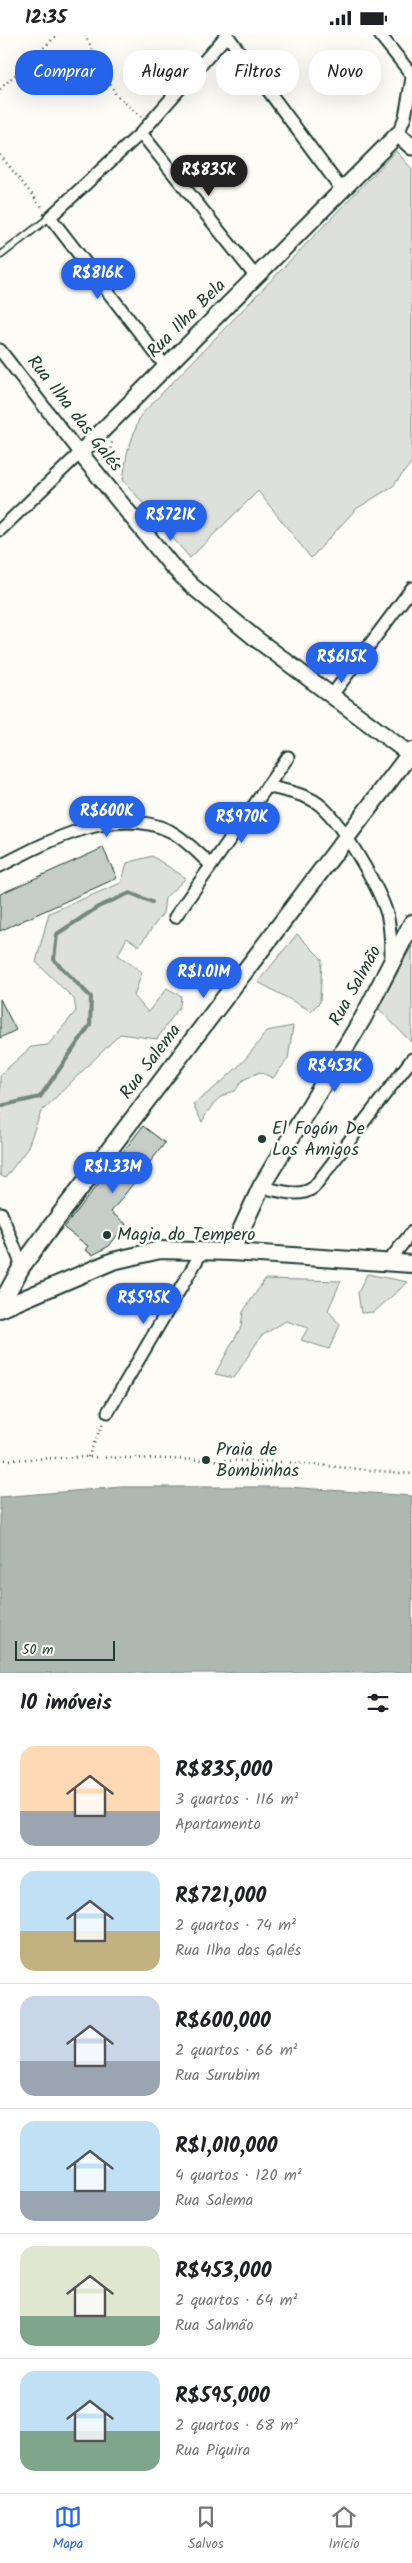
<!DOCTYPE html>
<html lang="pt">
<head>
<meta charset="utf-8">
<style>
	:root { --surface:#fff; --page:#f2f2f2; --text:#202124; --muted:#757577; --line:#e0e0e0; --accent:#2563eb }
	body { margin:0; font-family:Kalam,sans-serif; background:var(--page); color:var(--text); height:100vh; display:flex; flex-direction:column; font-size:19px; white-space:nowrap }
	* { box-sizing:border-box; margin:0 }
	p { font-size:16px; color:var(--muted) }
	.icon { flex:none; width:28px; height:28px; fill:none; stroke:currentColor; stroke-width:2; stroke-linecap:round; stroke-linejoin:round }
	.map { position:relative; height:1638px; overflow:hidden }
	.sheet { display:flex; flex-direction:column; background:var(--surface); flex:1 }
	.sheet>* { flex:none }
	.guide { position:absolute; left:15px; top:15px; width:382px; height:45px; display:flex; gap:10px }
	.scale { position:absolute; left:15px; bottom:12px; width:100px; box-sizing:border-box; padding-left:5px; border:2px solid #1f3d34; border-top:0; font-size:14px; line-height:18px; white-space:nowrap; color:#1f3d34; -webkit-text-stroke:4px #fdfcf7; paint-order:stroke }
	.price { position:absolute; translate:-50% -42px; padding:0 11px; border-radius:18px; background:var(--accent); color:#fff; font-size:16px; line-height:32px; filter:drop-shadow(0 1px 2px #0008) }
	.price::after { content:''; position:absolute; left:50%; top:30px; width:15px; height:11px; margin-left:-8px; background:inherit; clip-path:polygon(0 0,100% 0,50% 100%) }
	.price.selected { background:#222; color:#fff }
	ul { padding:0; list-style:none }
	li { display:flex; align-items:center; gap:15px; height:125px; padding:0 20px }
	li+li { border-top:1px solid var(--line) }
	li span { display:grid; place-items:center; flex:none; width:140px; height:100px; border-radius:15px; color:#555 }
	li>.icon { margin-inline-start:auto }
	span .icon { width:60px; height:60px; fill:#fffc; stroke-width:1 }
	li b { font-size:21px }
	h2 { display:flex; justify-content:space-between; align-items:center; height:60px; padding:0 20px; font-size:21px }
	.pill { padding:0 18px; border-radius:20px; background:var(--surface); box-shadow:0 5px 20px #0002; font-size:18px; line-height:45px }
	.pill.selected { background:var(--accent); color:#fff }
	.status { display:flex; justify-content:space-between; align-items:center; height:35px; padding:0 25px; background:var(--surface); direction:ltr }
	.status svg { height:14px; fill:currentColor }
	.menu { display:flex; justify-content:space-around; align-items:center; height:70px; border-top:1px solid var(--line); background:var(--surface); font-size:14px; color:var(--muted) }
	.menu a { display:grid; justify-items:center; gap:2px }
	.menu .selected { color:var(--accent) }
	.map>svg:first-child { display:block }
</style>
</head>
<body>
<div class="status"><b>12:35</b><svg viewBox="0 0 49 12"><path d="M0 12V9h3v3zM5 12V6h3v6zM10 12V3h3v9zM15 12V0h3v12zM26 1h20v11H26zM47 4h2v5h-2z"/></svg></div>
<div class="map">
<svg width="412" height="1638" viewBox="0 0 412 1638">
	<rect width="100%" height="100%" fill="#fdfcf7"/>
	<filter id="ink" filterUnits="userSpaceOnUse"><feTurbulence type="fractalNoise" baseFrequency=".02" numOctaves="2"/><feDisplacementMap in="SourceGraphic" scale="10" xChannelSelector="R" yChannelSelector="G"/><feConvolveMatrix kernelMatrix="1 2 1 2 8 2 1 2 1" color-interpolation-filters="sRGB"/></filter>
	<g filter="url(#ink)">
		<!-- green -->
		<g fill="#dde0db" stroke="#7e8e88">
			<polygon points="396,116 412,134 412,427 393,451 356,474 311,523 258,456 190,523 123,445 127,418 140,381"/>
			<polygon points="152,821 186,843 165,863 163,878 139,911 127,903 118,920 142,937 134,961 148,977 167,953 181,961 180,971 157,1004 120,999 41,1077 27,1114 5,1143 0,1140 0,1040 31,1012 48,1010 76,976 74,964 36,927 49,878 121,848 127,828"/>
			<polygon points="297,899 322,924 320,967 311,976 258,947"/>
			<polygon points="412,911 412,1008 378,973"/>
			<path d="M293,991L288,1024L273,1043L260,1037L243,1045L235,1056C217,1060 210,1072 202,1087L193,1069C220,1050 249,1025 266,996Z"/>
			<polygon points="367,1239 408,1247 374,1277 361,1278 358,1258"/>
			<polygon points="265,1244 341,1246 328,1275 340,1290 329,1314 301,1305 308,1293 286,1286 261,1301 234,1343 215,1339 241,1292 243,1277"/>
		</g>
		<!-- water -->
		<polygon fill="#aeb8b1" stroke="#75877f" points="122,1452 288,1452 412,1461 412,1638 0,1638 0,1462"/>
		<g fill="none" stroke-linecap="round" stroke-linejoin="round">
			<!-- stream -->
			<polyline stroke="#75877f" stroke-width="4" points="0,1071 40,1062 90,990 91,962 54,925 57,899 98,872 130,858 152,867"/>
		</g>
		<!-- building -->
		<g fill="#c6cdc7" stroke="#1f3d34">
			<polygon points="103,813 117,843 0,896 0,859"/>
			<polygon points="0,964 16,995 0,1003"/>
			<polygon points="143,1091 165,1108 111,1177 126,1189 109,1211 93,1220 85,1215 88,1211 64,1193"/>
		</g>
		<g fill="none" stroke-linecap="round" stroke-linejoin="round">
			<!-- service casing -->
			<g stroke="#1f3d34" stroke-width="9">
				<polyline id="service" points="1,220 50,182"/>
			</g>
			<!-- minor casing -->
			<g stroke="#1f3d34" stroke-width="15">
				<g id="minor">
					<polyline points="227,0 342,155"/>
					<polyline points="380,0 412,40"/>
					<polyline points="141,98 256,242"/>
					<polyline points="398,99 405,82 412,43"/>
					<polyline points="0,315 80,418 0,495"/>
					<polyline points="166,332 50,182 141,98 227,0"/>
					<polyline points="332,660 412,553"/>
					<path d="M267,751C284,756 308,759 321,771C342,789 379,852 387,879C391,894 391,909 391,924"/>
					<path d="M0,831C48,806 115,770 170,796C185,804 199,819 211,830"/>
					<polyline points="175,882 288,722"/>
					<path d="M261,1152C278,1155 300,1164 314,1152L412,1024"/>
					<polyline points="1,1178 22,1231"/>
					<polyline points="388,1227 412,1197"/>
					<polyline points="108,1377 203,1215"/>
				</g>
			</g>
			<!-- tertiary casing -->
			<g stroke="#1f3d34" stroke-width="19">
				<polyline id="tertiary" points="412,112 398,99 80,418 171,530 192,551 255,603 412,721"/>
			</g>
			<!-- secondary casing -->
			<g stroke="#1f3d34" stroke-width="20">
				<g id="secondary">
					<polyline points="231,1217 261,1152 363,983 412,888"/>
					<polyline points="0,1271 22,1231 50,1193 412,716"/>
					<polyline points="0,1274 113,1226 160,1215 231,1217 412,1229"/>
				</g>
			</g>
			<!-- path -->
			<g stroke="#1f3d34" stroke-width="2.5" stroke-dasharray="1 4" stroke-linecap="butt">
				<polyline points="85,0 116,60 141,82"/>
				<polyline points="0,54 57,0"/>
				<polyline points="0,120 43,173"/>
				<polyline points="107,428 112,407"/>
				<polyline points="88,1422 103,1388"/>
				<polyline points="0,1425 87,1422 285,1427 412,1439"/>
			</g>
			<!-- service -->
			<use href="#service" stroke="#fdfcf7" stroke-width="5.5"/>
			<!-- minor -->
			<use href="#minor" stroke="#fdfcf7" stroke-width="11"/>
			<!-- tertiary -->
			<use href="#tertiary" stroke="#fdfcf7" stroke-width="15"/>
			<!-- secondary -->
			<use href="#secondary" stroke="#fdfcf7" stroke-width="16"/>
		</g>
	</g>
	<!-- markers -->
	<g fill="#1f3d34" stroke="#fdfcf7" stroke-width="2">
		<circle cx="262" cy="1104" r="5"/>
		<circle cx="107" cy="1200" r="5"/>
		<circle cx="206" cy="1425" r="5"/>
	</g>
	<g text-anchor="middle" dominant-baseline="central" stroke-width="5" stroke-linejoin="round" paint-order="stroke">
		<!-- street labels -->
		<g font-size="18" fill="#1f3d34" stroke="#fdfcf7">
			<text transform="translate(187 284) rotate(-45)">Rua Ilha Bela</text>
			<text transform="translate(74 379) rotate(52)">Rua Ilha das Galés</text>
			<text transform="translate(356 951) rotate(-61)">Rua Salmão</text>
			<text transform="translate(151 1027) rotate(-53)">Rua Salema</text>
		</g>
		<!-- poi labels -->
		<g font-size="18" fill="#1f3d34" stroke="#fdfcf7" text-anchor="start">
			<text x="272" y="1094">El Fogón De<tspan x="272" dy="21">Los Amigos</tspan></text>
			<text x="117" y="1200">Magia do Tempero</text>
			<text x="216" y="1415">Praia de<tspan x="216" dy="21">Bombinhas</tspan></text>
		</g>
	</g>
</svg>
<div class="scale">50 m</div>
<b class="price selected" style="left:209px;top:162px">R$835K</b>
<b class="price" style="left:98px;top:265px">R$816K</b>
<b class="price" style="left:171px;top:507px">R$721K</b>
<b class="price" style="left:342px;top:649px">R$615K</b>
<b class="price" style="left:107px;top:803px">R$600K</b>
<b class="price" style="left:242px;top:809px">R$970K</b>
<b class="price" style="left:204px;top:964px">R$1.01M</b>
<b class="price" style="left:335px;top:1058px">R$453K</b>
<b class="price" style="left:113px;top:1159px">R$1.33M</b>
<b class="price" style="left:144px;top:1290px">R$595K</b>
<div class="guide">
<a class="pill selected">Comprar</a>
<a class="pill">Alugar</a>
<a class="pill">Filtros</a>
<a class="pill">Novo</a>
</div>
</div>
<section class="sheet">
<h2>10 imóveis<svg class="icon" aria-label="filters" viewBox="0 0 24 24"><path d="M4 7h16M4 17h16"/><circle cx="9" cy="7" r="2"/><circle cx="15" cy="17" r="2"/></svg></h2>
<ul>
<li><span style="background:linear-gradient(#ffd9b3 65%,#9aa5b1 0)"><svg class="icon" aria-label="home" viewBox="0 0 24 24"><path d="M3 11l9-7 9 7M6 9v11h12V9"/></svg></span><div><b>R$835,000</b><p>3 quartos · 116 m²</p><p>Apartamento</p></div></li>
<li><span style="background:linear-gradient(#bfe0f5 60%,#c2b280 0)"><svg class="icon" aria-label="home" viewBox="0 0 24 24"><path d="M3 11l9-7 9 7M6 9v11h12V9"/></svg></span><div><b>R$721,000</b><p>2 quartos · 74 m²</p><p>Rua Ilha das Galés</p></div></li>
<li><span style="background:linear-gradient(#c9d6e8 65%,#9aa5b1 0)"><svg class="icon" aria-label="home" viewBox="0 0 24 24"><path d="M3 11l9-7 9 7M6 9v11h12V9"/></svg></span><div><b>R$600,000</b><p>2 quartos · 66 m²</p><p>Rua Surubim</p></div></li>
<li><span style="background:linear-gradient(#bfe0f5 70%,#9aa5b1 0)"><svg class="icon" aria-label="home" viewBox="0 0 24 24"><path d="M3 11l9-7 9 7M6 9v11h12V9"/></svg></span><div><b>R$1,010,000</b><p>4 quartos · 120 m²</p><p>Rua Salema</p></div></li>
<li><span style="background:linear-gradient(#dfe7d0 70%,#7fa58c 0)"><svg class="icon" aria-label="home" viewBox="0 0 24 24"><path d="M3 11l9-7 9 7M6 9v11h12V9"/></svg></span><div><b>R$453,000</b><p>2 quartos · 64 m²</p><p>Rua Salmão</p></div></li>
<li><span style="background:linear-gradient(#bfe0f5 60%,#7fa58c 0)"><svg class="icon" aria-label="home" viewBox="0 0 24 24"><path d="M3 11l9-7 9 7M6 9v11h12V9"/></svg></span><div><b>R$595,000</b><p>2 quartos · 68 m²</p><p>Rua Piquira</p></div></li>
</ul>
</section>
<nav class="menu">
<a class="selected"><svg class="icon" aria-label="map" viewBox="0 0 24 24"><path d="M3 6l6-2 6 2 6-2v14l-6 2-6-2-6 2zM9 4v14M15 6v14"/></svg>Mapa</a>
<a><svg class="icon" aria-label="saved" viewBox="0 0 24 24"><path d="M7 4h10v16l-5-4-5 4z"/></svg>Salvos</a>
<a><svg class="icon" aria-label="home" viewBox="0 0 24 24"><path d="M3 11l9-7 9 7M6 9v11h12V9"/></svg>Início</a>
</nav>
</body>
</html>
